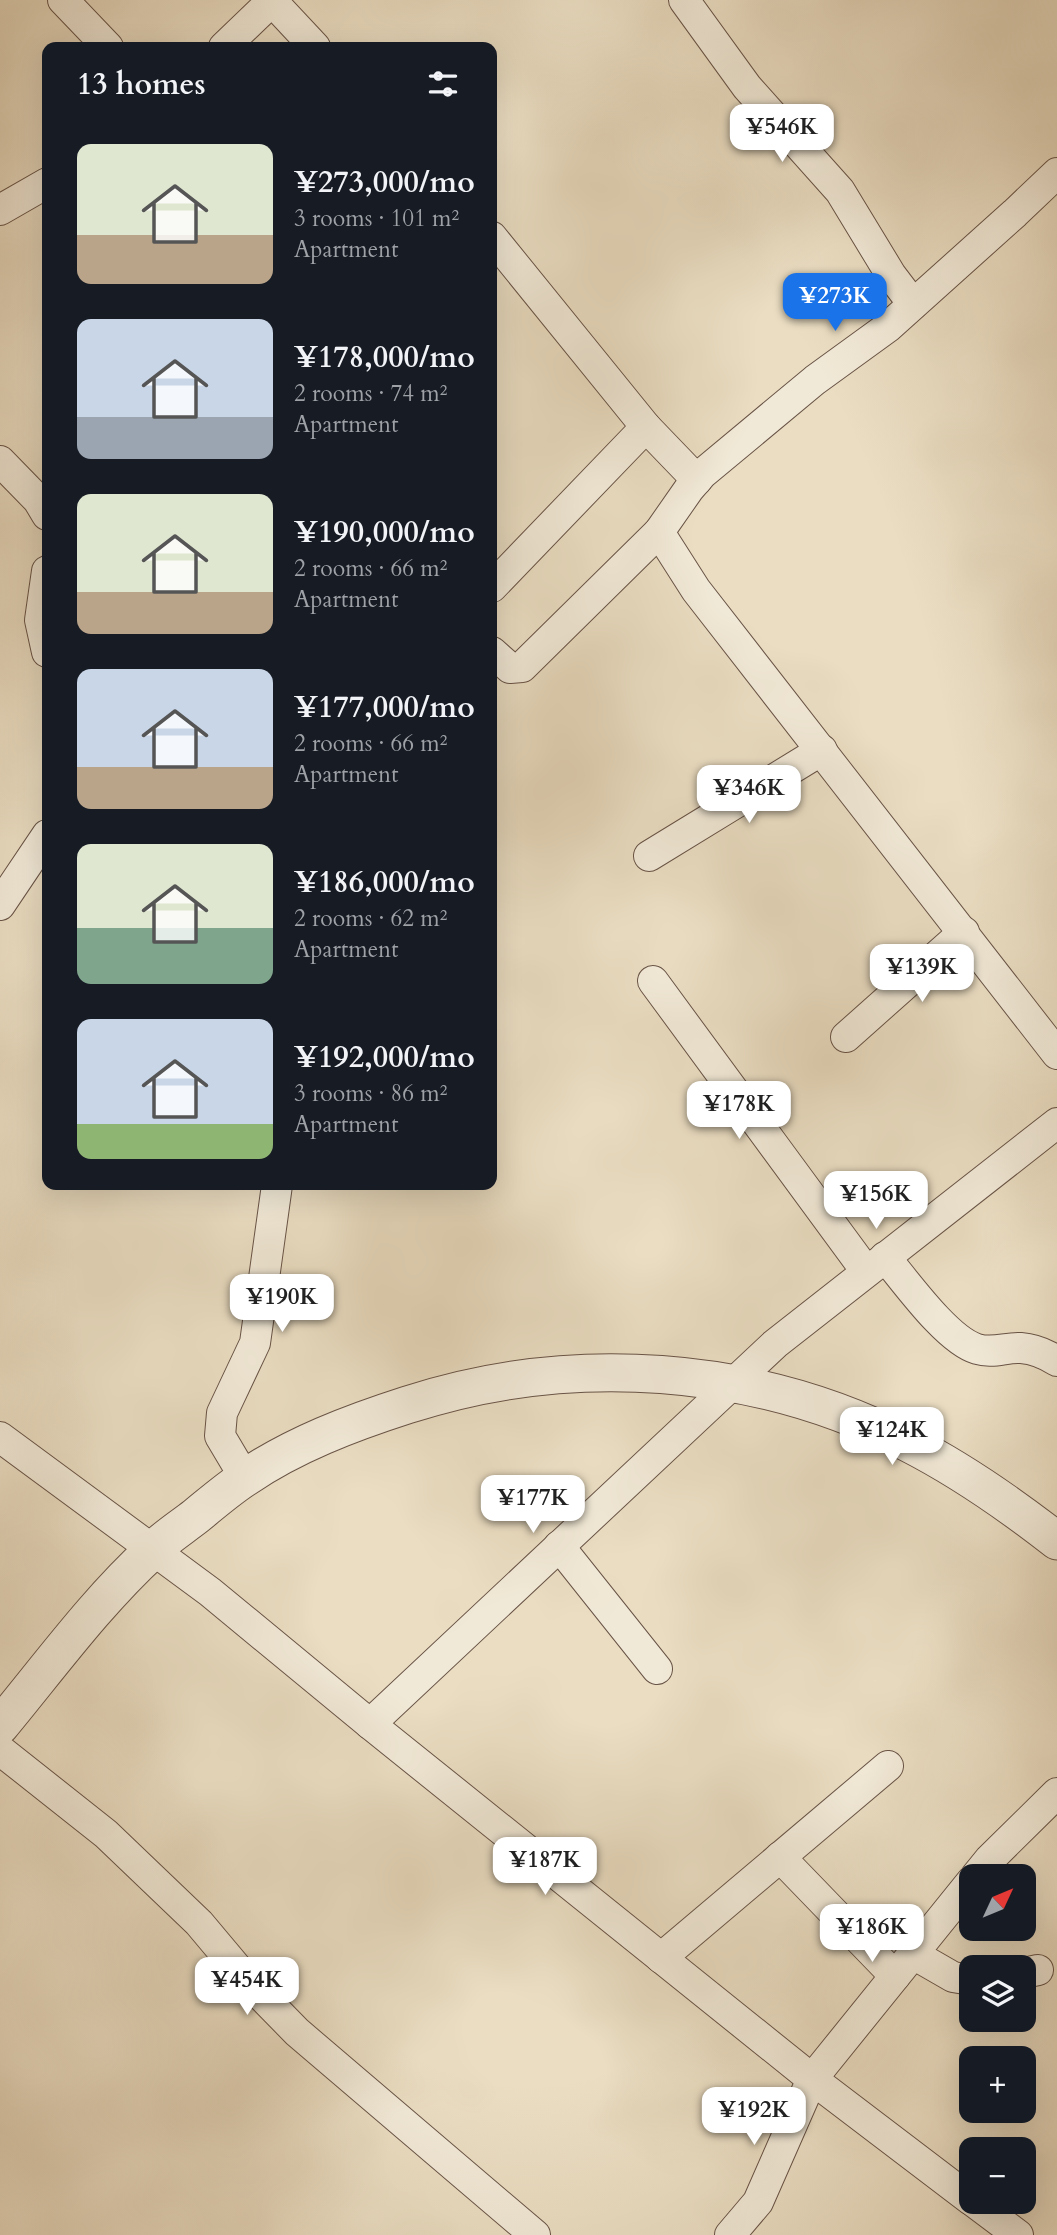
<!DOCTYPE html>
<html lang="en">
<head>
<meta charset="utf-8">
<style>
	:root { --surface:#171b24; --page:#20242c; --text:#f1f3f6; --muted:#9ea1a6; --accent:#1a73e8 }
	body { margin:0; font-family:Cardo,serif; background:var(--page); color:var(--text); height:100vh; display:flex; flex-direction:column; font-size:26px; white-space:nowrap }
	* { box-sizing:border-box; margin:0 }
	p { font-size:23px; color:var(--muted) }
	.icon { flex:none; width:38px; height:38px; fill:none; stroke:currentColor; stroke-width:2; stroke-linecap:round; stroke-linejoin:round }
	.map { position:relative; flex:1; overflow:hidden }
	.sheet { position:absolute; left:42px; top:42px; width:455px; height:1148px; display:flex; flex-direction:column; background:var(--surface); border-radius:14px; box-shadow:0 7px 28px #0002 }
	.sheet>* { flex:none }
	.needle { width:46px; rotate:46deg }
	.fabs { position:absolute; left:959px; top:1864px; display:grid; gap:14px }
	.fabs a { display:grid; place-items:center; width:77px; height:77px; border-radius:14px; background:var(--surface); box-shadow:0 7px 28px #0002; font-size:35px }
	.price { position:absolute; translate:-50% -60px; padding:0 16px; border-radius:14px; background:#fff; color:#222; font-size:23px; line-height:46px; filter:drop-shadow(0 2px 4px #0008) }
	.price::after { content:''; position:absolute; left:50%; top:42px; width:21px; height:16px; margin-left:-10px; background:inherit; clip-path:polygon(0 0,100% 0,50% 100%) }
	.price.on { background:var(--accent); color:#fff }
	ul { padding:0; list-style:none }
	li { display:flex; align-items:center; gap:21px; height:175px; padding:0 35px }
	li span { display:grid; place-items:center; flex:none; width:196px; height:140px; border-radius:14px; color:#555 }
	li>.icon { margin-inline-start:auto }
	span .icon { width:84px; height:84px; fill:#fffc; stroke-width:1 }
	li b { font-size:30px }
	h2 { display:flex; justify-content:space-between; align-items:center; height:84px; padding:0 35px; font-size:30px }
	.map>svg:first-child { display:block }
</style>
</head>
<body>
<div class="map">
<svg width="1057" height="2235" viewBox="0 0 1057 2235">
	<rect width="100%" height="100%" fill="#eaddc2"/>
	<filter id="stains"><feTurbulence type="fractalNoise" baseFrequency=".00286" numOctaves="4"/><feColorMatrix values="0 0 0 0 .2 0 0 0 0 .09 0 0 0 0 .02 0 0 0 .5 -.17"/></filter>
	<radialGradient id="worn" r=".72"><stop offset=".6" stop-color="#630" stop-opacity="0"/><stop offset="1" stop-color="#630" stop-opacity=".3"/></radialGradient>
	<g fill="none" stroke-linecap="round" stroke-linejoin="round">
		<!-- minor casing -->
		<g stroke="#695447" stroke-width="32">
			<g id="minor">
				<polyline points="63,0 108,47"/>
				<polyline points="684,0 747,87 840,191 891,275 913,304"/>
				<polyline points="272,1 315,47"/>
				<polyline points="224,47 273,0"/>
				<polyline points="0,210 47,183"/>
				<polyline points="492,237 646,427 697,480"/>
				<polyline points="0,461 38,500 47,515"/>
				<polyline points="659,532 696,590 1057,1054"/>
				<polyline points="47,571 40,620 47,652"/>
				<polyline points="492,587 646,427"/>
				<polyline points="492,652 510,668 522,667 659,532 689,489 702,474 815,380 888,327 1015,213 1057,173"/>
				<polyline points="649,856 822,750"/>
				<polyline points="0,905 47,835"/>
				<polyline points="653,981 866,1271"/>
				<polyline points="846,1037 964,932"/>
				<path d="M885,1257C906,1282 947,1340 977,1349C993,1354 1006,1347 1021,1348C1034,1349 1046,1354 1057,1361"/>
				<polyline points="0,1437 210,1592 370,1724 812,2079 971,2200"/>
				<polyline points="245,1478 220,1436 222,1413 255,1343 277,1185"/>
				<polyline points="559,1546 657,1669"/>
				<polyline points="370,1724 775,1344 1057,1123"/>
				<polyline points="0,1750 106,1834 199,1923 251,1985 297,2032 535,2235"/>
				<polyline points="780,1857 895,1976"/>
				<polyline points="976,1876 989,1860 1057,1793"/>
				<polyline points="913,1954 953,1977 971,1980"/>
				<polyline points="661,1958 888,1766"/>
				<polyline points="1024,1973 1038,1970"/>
				<polyline points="974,2202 1018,2235"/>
				<polyline points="730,2235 758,2202 812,2079 971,1882"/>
			</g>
		</g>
		<!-- tertiary casing -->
		<g stroke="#695447" stroke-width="39">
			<path id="tertiary" d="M0,1726C49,1667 96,1602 153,1550C166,1537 182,1527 196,1516C212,1503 228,1489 245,1478C293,1445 351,1423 407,1405C570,1352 755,1364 908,1443C961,1470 1011,1505 1057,1541"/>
		</g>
		<!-- minor -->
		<use href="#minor" stroke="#f1e9d7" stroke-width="30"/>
		<!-- tertiary -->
		<use href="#tertiary" stroke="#f1e9d7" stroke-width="37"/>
	</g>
	<rect width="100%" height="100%" filter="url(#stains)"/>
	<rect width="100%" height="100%" fill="url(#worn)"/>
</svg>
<div class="fabs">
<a><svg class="needle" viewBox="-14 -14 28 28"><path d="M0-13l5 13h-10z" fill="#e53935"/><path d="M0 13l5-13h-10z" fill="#9ea1a6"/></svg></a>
<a><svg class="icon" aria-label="layers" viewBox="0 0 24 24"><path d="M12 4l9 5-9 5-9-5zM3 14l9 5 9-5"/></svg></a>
<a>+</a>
<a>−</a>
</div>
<b class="price" style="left:782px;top:164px">¥546K</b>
<b class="price on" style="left:835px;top:333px">¥273K</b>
<b class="price" style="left:749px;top:825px">¥346K</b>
<b class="price" style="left:922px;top:1004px">¥139K</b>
<b class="price" style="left:739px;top:1141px">¥178K</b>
<b class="price" style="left:876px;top:1231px">¥156K</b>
<b class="price" style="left:282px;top:1334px">¥190K</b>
<b class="price" style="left:892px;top:1467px">¥124K</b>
<b class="price" style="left:533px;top:1535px">¥177K</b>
<b class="price" style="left:545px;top:1897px">¥187K</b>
<b class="price" style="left:872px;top:1964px">¥186K</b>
<b class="price" style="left:247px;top:2017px">¥454K</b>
<b class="price" style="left:754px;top:2147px">¥192K</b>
<section class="sheet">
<h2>13 homes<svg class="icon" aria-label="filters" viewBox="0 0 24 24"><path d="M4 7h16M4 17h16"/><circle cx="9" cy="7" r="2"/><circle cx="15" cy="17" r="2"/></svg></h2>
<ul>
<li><span style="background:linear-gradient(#dfe7d0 65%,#b9a48a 0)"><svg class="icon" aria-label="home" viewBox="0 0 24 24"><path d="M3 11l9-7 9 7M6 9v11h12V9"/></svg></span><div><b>¥273,000/mo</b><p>3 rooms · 101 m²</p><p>Apartment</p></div></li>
<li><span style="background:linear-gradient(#c9d6e8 70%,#9aa5b1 0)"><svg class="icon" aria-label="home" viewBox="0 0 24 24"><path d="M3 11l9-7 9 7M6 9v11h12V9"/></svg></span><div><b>¥178,000/mo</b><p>2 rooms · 74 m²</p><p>Apartment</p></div></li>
<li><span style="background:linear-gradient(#dfe7d0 70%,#b9a48a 0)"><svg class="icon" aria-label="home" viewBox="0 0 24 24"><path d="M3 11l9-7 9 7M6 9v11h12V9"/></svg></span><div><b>¥190,000/mo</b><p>2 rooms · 66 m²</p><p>Apartment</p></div></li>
<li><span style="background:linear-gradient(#c9d6e8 70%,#b9a48a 0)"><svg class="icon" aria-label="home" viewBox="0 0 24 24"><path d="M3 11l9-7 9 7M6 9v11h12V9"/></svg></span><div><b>¥177,000/mo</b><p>2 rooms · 66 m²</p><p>Apartment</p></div></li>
<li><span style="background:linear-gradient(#dfe7d0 60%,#7fa58c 0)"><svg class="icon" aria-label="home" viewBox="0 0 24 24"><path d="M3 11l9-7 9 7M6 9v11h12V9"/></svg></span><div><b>¥186,000/mo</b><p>2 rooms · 62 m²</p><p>Apartment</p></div></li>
<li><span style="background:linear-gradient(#c9d6e8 75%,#8fb573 0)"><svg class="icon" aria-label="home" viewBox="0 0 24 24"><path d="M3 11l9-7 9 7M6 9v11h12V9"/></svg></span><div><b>¥192,000/mo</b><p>3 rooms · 86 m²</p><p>Apartment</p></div></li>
</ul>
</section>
</div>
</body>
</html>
